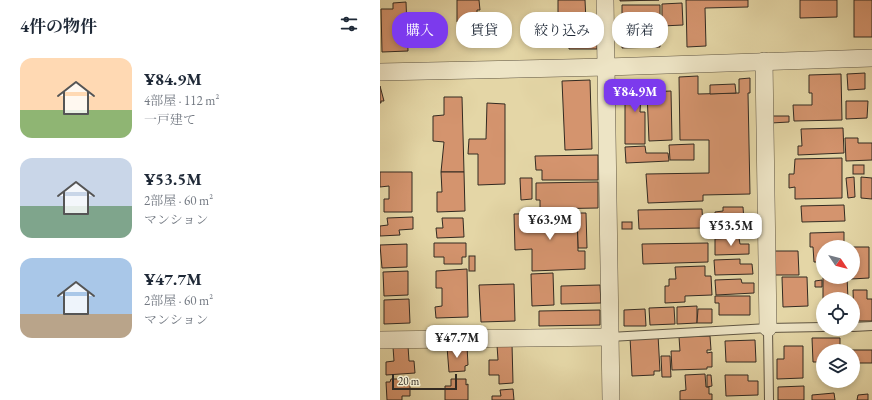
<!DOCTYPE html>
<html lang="ja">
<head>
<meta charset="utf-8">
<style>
	:root { --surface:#fff; --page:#f2f2f3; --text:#1f2937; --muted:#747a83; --accent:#7c3aed }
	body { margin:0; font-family:"EB Garamond","Noto Serif JP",serif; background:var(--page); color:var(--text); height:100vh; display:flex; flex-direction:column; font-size:15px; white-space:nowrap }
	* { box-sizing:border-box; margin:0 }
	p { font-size:13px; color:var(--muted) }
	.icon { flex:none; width:22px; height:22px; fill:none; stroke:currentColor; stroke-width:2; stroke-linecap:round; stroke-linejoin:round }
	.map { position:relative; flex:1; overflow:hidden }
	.drawer { display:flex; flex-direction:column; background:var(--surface); width:380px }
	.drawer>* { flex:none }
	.hud { position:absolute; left:12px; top:12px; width:380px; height:36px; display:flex; gap:8px }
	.needle { width:26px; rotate:125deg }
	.controls { position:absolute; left:436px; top:240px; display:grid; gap:8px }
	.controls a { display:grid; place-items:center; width:44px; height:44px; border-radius:50%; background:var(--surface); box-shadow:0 2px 6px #0003; font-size:20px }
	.scale { position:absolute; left:12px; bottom:10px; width:65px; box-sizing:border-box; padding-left:4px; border:2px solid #332a21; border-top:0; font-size:11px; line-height:14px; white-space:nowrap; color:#332a21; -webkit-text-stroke:3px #ede4c5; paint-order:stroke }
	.price { position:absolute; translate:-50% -34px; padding:0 9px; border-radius:8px; background:#fff; color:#222; font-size:13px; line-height:26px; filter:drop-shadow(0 1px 2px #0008) }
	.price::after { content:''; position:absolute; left:50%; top:24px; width:12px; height:9px; margin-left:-6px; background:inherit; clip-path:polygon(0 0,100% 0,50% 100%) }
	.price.active { background:var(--accent); color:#fff }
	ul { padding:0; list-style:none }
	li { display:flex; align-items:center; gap:12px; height:100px; padding:0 20px }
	li span { display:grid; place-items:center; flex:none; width:112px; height:80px; border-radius:12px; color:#555 }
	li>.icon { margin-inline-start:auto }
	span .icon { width:48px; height:48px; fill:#fffc; stroke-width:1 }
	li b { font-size:17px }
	h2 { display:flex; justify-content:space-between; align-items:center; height:48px; padding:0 20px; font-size:17px }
	.pill { padding:0 14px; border-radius:16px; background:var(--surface); box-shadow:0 2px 6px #0003; font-size:14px; line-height:36px }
	.pill.active { background:var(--accent); color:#fff }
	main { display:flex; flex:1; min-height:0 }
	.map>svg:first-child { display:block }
</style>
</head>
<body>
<main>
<section class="drawer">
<h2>4件の物件<svg class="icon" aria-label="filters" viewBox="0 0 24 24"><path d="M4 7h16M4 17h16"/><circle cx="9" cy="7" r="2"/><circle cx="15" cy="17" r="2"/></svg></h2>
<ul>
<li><span style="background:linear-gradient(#ffd9b3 65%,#8fb573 0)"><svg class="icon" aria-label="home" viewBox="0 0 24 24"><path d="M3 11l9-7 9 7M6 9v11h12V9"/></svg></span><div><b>¥84.9M</b><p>4部屋 · 112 m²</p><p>一戸建て</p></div></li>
<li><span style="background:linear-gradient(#c9d6e8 60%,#7fa58c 0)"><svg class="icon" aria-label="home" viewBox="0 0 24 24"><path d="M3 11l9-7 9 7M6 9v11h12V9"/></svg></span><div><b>¥53.5M</b><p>2部屋 · 60 m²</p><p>マンション</p></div></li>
<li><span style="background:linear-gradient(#a9c7e8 70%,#b9a48a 0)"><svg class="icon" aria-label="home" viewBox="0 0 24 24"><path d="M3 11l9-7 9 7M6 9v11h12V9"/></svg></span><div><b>¥47.7M</b><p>2部屋 · 60 m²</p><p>マンション</p></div></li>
</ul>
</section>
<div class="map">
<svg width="492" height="400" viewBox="0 0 492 400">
	<rect width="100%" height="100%" fill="#e4d6a6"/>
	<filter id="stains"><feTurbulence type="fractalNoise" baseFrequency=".005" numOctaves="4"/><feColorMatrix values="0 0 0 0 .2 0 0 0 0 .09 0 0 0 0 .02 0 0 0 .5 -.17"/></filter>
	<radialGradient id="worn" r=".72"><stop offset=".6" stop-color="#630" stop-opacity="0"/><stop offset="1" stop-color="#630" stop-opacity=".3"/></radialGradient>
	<!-- building -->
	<g fill="#d4946e" stroke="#332a21">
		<polygon points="77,0 99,0 100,10 97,10 97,22 77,22"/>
		<polygon points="178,0 205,0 206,21 178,21"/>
		<polygon points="240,0 279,0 240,1"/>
		<polygon points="306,0 368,0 368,7 325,8 326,46 307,47"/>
		<polygon points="420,0 457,0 457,17 420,18"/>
		<rect x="474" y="0" width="18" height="37"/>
		<polygon points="26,2 28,51 2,52 1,9 13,9 13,3"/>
		<polygon points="302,3 303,25 282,26 282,4"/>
		<polygon points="242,5 280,5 280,47 242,48"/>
		<polygon points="217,24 217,49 189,49 189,25"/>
		<polygon points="485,73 485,89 468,90 467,74"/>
		<polygon points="461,74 462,120 414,121 413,105 432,105 432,93 429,93 429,75"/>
		<polygon points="318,76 318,94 359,93 359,79 370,78 370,93 368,93 370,194 323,195 323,201 268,203 266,174 329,173 329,140 300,140 299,77"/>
		<polygon points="210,80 212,149 185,150 182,81"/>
		<polygon points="245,82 266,82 265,95 261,95 260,112 265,112 265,144 245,144"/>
		<polygon points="355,84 356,93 330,94 330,85"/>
		<polygon points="0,86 4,101 1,101 1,103 0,103"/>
		<polygon points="291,91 292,140 269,141 267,92"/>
		<polygon points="64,97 82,97 84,172 61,172 64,142 53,141 53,116 64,115"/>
		<polygon points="466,101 488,101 487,118 466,119"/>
		<polygon points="107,103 125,104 125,184 98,185 98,154 88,154 89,139 106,139"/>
		<polygon points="390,116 409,116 409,122 391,123"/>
		<polygon points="463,128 464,153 418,155 418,146 422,146 421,129"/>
		<polygon points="465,138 478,138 478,143 492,143 492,160 466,161"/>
		<polygon points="314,144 314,160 290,160 289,145"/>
		<polygon points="265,146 266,153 288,153 289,161 246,163 245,147"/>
		<polygon points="218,155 218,180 162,180 162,170 156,170 155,156"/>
		<polygon points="462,158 462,198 415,199 415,187 409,188 409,174 414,174 415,159"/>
		<rect x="473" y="165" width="11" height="9"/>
		<polygon points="0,172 32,172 32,212 4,212 4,199 9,199 9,186 0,187"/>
		<polygon points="61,172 84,172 85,211 57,212 57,192 62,192"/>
		<polygon points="474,177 475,197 468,198 466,178"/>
		<polygon points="481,177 492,178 492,199 481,198"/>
		<polygon points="140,178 152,178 152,199 141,200"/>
		<polygon points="218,182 218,208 160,209 160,200 156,200 156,183"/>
		<polygon points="464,205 465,221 422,222 421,206"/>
		<polygon points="343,207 363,207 364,221 358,221 358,233 335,233 335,212 343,211"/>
		<polygon points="322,209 323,228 259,229 258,210"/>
		<polygon points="197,213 206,213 207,248 198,248"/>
		<polygon points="197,213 198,251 205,251 205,269 152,271 152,249 135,250 134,214"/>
		<polygon points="33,217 33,229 19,230 20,235 0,236 0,226 8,225 7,218"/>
		<polygon points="62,218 83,218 84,237 57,238 56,228 63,228"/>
		<rect x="242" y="222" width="10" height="7"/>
		<polygon points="464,232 464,247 443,247 443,262 434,262 433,247 430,247 430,233"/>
		<polygon points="359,238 360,244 369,244 369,254 335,255 335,239"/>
		<polygon points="54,243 86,243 86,257 82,257 82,264 64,264 64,257 54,257"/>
		<polygon points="328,243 328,262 263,264 262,244"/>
		<polygon points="27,244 27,267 2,268 0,245"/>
		<polygon points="470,247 489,247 489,278 471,279 471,277 473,277 473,247"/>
		<polygon points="393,251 418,251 419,275 393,275"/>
		<rect x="89" y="256" width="6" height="15"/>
		<polygon points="360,259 360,264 372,264 373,274 335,275 334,260"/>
		<polygon points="325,266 325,276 331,276 332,295 305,296 305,302 285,303 285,286 289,286 289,279 296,279 295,267"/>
		<polygon points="87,269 88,317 56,318 55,307 62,306 62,288 56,288 56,271"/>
		<polygon points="28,271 28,295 4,296 3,272"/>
		<polygon points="173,273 174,305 152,306 151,274"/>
		<polygon points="402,277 427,277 428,306 403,307"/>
		<polygon points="443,277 467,277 468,299 443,299"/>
		<polygon points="361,279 362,283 374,283 374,293 336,295 335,280"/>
		<polygon points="442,280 442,287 435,287 435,281"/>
		<polygon points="134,284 135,321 101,322 99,285"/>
		<polygon points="220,285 221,303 181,304 181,286"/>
		<polygon points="473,290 487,290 487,299 492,299 492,321 474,321"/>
		<polygon points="335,296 370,296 370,315 339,315 339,303 335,303"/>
		<polygon points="29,299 30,323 4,324 4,300"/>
		<polygon points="317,306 317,323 297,324 297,307"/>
		<polygon points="294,307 295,324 270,325 269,308"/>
		<polygon points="265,309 266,326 244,326 244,310"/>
		<polygon points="318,309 332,309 332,323 317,323"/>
		<polygon points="220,310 220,325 159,326 159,311"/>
		<polygon points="278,335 280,371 274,371 274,375 252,376 250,337"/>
		<polygon points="330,336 331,350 327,350 327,353 332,352 332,367 327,367 327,369 292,370 291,351 300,351 299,337"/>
		<polygon points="432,338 460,338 460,351 443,351 443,362 433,362"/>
		<polygon points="375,340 376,362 346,362 345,341"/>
		<polygon points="132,344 133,383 119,384 119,375 109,375 109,360 118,360 117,345"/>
		<polygon points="28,346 29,361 34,361 35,373 6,375 6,362 14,361 13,347"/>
		<polygon points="87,346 88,365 85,366 85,371 69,372 67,347"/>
		<polygon points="404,346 423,346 423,378 397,379 397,359 404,359"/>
		<polygon points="468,350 492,350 492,363 473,363 473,351 468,351"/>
		<polygon points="281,356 290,356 291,377 282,377"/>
		<polygon points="325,374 326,387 329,387 329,394 332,394 332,400 300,400 300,391 306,390 305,375"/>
		<polygon points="327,375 331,375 332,386 327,387"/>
		<polygon points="345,375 368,375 368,381 378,381 378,395 346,396"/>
		<polygon points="11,379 30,379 30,396 22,396 22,400 7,400 6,382 10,382"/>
		<polygon points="71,379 86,379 86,385 88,384 88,400 65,400 65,386 71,386"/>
		<polygon points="424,386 424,400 398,400 398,387"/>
		<polygon points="133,389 134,400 112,400 112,396 121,396 120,390"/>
		<polygon points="454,393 455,400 432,400 432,395"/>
		<polygon points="488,394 488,400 477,400 478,395"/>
	</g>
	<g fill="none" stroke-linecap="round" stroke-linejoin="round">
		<!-- service casing -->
		<g stroke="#5f5542" stroke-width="10">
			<g id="service">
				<polyline points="473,327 492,326"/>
				<polyline points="388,328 389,400"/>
				<polyline points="230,337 388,328 443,327"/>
			</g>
		</g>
		<!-- minor casing -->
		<g stroke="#5f5542" stroke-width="18">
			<g id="minor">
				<polyline points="225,0 231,400"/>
				<polyline points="384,61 388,328"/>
				<polyline points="0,72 227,67 492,58"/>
				<polyline points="0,340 230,337"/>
			</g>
		</g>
		<!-- service -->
		<use href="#service" stroke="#ede4c5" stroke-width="8"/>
		<!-- minor -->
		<use href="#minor" stroke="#ede4c5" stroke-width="17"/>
	</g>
	<rect width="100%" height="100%" filter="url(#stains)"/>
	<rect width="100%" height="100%" fill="url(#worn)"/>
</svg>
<div class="controls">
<a><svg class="needle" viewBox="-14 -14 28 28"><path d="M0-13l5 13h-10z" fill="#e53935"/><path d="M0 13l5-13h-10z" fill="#747a83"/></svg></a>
<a><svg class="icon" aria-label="locate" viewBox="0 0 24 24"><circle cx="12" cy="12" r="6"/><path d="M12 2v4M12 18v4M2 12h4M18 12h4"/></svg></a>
<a><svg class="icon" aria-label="layers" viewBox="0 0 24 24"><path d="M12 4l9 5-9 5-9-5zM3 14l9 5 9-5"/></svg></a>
</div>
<div class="scale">20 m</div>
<b class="price active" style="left:255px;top:113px">¥84.9M</b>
<b class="price" style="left:170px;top:241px">¥63.9M</b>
<b class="price" style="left:351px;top:247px">¥53.5M</b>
<b class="price" style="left:77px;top:359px">¥47.7M</b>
<div class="hud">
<a class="pill active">購入</a>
<a class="pill">賃貸</a>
<a class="pill">絞り込み</a>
<a class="pill">新着</a>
</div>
</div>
</main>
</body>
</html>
